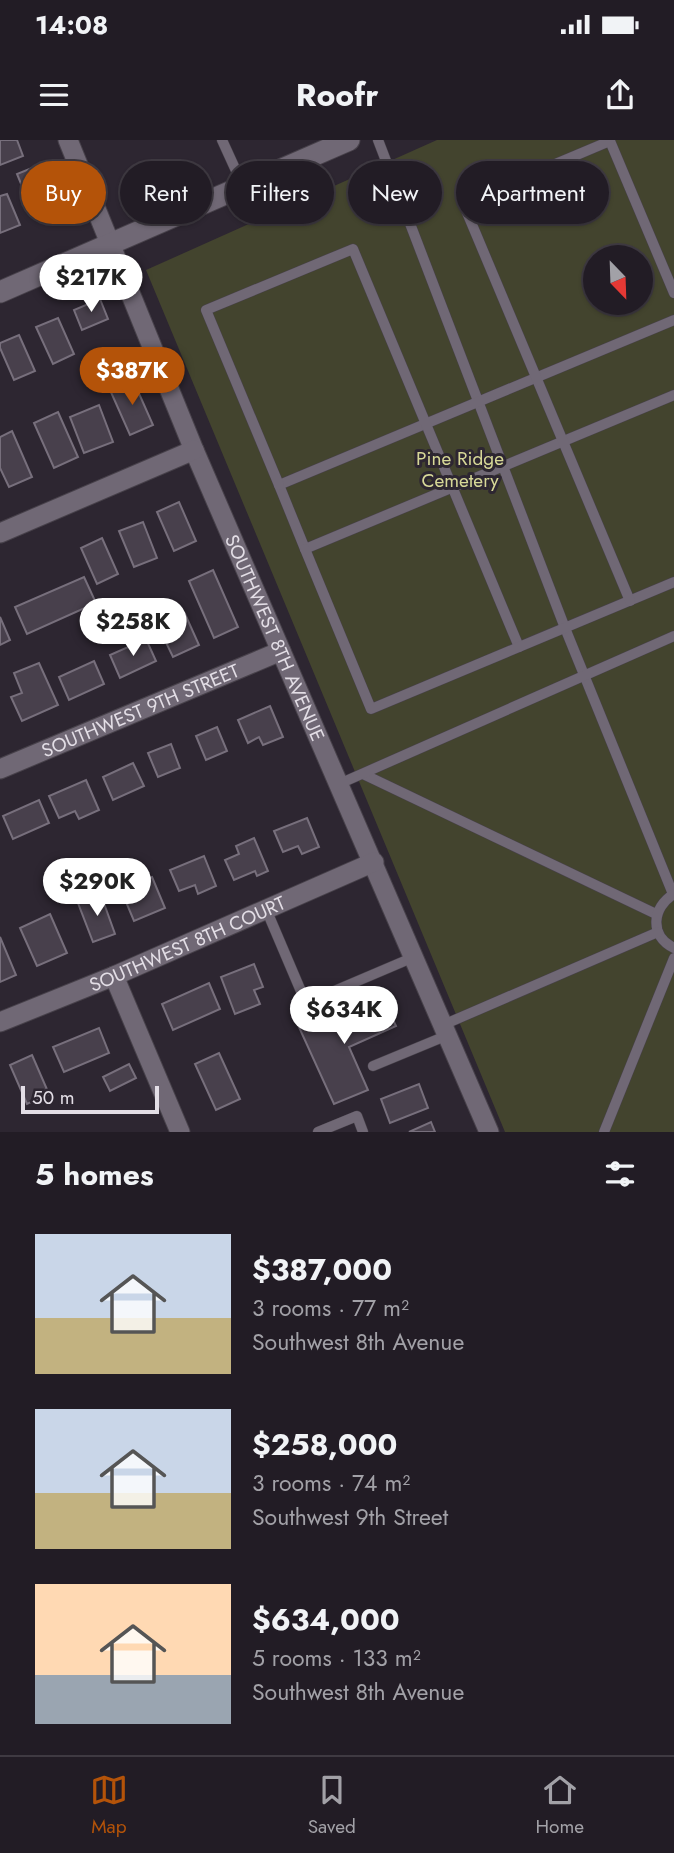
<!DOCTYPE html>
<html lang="en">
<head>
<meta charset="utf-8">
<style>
	:root { --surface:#221c25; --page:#2a252d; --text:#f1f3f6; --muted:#a2a1a7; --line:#3f3a42; --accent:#b45309 }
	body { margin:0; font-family:Jost,sans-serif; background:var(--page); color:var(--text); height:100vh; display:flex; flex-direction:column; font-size:26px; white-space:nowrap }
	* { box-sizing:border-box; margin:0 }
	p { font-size:23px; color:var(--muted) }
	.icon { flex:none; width:38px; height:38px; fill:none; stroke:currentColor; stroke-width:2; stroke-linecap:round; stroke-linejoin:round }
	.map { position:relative; height:992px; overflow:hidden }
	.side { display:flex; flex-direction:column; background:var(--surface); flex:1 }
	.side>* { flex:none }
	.top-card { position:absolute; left:21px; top:21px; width:634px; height:63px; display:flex; gap:14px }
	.needle { width:46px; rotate:157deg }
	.buttons { position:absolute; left:583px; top:105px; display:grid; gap:14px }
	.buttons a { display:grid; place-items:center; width:70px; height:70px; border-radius:50%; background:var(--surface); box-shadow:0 2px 5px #0004,0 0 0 2px var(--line); font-size:35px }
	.scale { position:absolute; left:21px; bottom:18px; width:138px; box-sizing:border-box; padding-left:7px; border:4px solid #e3dee6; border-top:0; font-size:19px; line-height:24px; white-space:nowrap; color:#e3dee6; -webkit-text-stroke:5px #2d2631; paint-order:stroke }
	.price { position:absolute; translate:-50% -60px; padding:0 16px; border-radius:24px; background:#fff; color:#222; font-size:23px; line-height:46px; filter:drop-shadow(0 2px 4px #0008) }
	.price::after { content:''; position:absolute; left:50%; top:42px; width:21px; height:16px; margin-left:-10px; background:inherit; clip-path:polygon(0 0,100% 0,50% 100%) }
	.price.active { background:var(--accent); color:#fff }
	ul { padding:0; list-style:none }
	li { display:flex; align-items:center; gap:21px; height:175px; padding:0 35px }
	li span { display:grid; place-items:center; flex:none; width:196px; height:140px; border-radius:0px; color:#555 }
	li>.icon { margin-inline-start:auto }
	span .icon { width:84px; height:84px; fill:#fffc; stroke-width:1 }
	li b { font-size:30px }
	h2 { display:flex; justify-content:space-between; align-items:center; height:84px; padding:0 35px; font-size:30px }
	.chip { padding:0 24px; border-radius:32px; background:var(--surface); box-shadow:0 2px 5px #0004,0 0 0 2px var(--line); font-size:24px; line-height:63px }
	.chip.active { background:var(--accent); color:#fff }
	.status { display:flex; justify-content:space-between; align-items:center; height:49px; padding:0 35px; background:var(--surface); direction:ltr }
	.status svg { height:19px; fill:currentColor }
	header { display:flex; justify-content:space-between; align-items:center; height:91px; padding:0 35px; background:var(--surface); font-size:32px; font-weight:700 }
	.menu { display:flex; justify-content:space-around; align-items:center; height:98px; border-top:2px solid var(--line); background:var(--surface); font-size:19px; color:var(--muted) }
	.menu a { display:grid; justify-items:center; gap:4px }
	.menu .active { color:var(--accent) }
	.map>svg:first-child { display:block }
</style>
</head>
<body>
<div class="status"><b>14:08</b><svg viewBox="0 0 49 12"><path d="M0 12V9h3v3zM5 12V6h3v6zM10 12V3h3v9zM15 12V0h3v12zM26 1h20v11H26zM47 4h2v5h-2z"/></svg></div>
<header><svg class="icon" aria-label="menu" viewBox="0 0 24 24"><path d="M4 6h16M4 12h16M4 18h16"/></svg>Roofr<svg class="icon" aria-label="share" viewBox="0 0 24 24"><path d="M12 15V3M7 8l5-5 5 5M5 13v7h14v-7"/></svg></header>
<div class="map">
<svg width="674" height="992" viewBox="0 0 674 992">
	<rect width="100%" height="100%" fill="#2d2631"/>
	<!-- green -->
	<path fill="#43442e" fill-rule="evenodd" d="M437,0H674V992H505L146,130ZM595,117H640V163H595Z"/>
	<!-- building -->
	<g fill="#48404c" stroke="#776f7c" stroke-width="2">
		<polygon points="0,0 17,0 23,16 0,25"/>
		<polygon points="44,23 48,33 36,38 39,44 60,35 71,62 35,78 17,34"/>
		<polygon points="7,54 20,85 0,93 0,56"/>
		<polygon points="100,159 108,179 82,190 74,170"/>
		<polygon points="58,178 74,214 53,224 36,187"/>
		<polygon points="19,195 35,231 14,240 0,208 0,203"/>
		<polygon points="133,240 153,285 130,295 110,250"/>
		<polygon points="99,265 113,302 84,313 70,277"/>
		<polygon points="58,272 78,317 54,328 34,283"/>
		<polygon points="12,291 32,337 9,347 0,328 0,297"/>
		<polygon points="179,362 196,401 174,411 157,372"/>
		<polygon points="143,382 157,418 134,427 119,391"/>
		<polygon points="102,398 118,434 97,444 81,408"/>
		<polygon points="213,430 238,487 214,498 189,441"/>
		<polygon points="84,437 96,463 27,494 15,467"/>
		<polygon points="185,474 199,505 173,517 158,486"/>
		<polygon points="0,477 10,500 0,505"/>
		<polygon points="146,499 156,521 120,538 110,515"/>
		<polygon points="94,521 104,544 69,560 59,537"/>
		<polygon points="39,523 58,565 22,581 11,557 22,553 14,533"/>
		<polygon points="270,566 283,597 263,605 259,597 248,603 238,580"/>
		<polygon points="217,587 227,611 206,620 196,596"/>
		<polygon points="171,604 180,628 158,637 148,613"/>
		<polygon points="133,623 144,646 113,660 103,637"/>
		<polygon points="86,640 99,670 79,679 75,671 59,678 49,656"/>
		<polygon points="39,660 49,683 13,699 3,676"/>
		<polygon points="307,678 319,707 302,714 298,706 283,712 274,691"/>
		<polygon points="254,698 268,731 257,736 255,731 234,740 225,720 239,714 236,706"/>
		<polygon points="204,716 216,746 198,754 195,745 179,751 170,730"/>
		<polygon points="152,737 165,768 134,781 121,750"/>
		<polygon points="101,755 115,794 93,802 78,763"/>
		<polygon points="50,774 67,813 37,826 20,788"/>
		<polygon points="0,797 16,835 0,842"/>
		<polygon points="254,824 263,847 254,850 260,864 235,874 221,837"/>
		<polygon points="209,843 220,869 173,890 162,864"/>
		<polygon points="383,858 396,886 349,907 368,950 334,964 298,885 334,869 338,878"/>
		<polygon points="99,888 109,913 64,932 53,907"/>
		<polygon points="219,913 240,959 216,970 195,924"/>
		<polygon points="32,915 49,954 27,964 10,925"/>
		<polygon points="129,924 136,938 110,951 103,937"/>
		<polygon points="419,944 428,968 390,983 381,959"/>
		<polygon points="431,982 435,992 409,992"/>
	</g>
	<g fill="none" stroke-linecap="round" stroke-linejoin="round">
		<!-- lane casing -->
		<g stroke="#47414a" stroke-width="11">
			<g id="lane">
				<polyline points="222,0 243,46"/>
				<polyline points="378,0 565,488 673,754"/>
				<polyline points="674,180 279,345 305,409 674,255"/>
				<polyline points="279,345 206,170 353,109 519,507"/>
				<polyline points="305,409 371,569 674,442"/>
				<polyline points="630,461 463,63 610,1 674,153"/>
				<polyline points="363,634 656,774"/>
				<polyline points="339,644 674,496"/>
				<path d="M674,754C652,767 649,796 674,808"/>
				<polyline points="266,769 306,863 414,817"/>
				<polyline points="443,885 658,792"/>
				<polyline points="373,926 448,895"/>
				<polyline points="318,992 357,976 363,992"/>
				<polyline points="604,992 674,818"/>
			</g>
		</g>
		<!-- street casing -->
		<g stroke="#47414a" stroke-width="21">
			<g id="street">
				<path id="s1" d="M68,0L194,310L489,992"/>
				<polyline points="0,393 194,310"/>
				<path id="s2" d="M0,629L281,511"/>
				<polyline points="114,836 180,992"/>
				<path id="s3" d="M0,882L114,836L374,722"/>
			</g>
		</g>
		<!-- secondary casing -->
		<g stroke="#47414a" stroke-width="23">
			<polyline id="secondary" points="0,152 349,0"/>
		</g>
		<!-- lane -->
		<use href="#lane" stroke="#706875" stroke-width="10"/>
		<!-- street -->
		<use href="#street" stroke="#706875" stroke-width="19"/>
		<!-- secondary -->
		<use href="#secondary" stroke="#706875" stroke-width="21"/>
	</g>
	<g text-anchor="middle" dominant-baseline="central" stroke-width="6" stroke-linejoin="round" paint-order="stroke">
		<!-- park labels -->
		<g font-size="19" fill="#d7d897" stroke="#2d2631">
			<text x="460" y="318">Pine Ridge<tspan x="460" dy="22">Cemetery</tspan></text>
		</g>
		<!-- street labels -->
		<g font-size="19" fill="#e3dee6" stroke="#2d2631">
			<text stroke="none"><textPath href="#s1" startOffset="539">SOUTHWEST 8TH AVENUE</textPath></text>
			<text stroke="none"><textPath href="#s2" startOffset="152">SOUTHWEST 9TH STREET</textPath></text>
			<text stroke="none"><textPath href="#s3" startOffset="203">SOUTHWEST 8TH COURT</textPath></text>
		</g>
	</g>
</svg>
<div class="buttons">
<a><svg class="needle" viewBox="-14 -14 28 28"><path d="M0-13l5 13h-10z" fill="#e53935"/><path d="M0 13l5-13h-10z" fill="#a2a1a7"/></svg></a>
</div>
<div class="scale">50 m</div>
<b class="price" style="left:91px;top:174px">$217K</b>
<b class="price active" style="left:132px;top:267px">$387K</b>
<b class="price" style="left:133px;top:518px">$258K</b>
<b class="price" style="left:97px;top:778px">$290K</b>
<b class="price" style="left:344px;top:906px">$634K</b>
<div class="top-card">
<a class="chip active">Buy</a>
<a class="chip">Rent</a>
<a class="chip">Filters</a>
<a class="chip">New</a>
<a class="chip">Apartment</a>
</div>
</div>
<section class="side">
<h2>5 homes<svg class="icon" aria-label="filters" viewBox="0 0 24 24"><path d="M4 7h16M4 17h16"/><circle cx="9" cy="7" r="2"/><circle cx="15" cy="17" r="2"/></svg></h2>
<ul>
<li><span style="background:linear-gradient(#c9d6e8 60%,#c2b280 0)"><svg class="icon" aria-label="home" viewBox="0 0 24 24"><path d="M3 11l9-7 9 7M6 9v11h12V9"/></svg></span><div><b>$387,000</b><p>3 rooms · 77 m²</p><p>Southwest 8th Avenue</p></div></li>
<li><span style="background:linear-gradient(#c9d6e8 60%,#c2b280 0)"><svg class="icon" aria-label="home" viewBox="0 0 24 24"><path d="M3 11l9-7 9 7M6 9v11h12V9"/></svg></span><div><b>$258,000</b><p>3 rooms · 74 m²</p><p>Southwest 9th Street</p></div></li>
<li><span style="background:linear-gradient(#ffd9b3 65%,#9aa5b1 0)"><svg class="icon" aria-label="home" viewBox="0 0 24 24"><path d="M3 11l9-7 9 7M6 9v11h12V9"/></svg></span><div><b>$634,000</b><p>5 rooms · 133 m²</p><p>Southwest 8th Avenue</p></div></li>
</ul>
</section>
<nav class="menu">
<a class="active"><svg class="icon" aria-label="map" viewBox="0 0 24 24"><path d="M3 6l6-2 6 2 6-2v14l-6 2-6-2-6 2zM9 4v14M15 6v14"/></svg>Map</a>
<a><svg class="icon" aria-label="saved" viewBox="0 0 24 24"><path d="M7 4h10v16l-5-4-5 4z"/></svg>Saved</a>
<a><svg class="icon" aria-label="home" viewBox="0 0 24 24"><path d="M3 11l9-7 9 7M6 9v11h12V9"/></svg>Home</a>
</nav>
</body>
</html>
